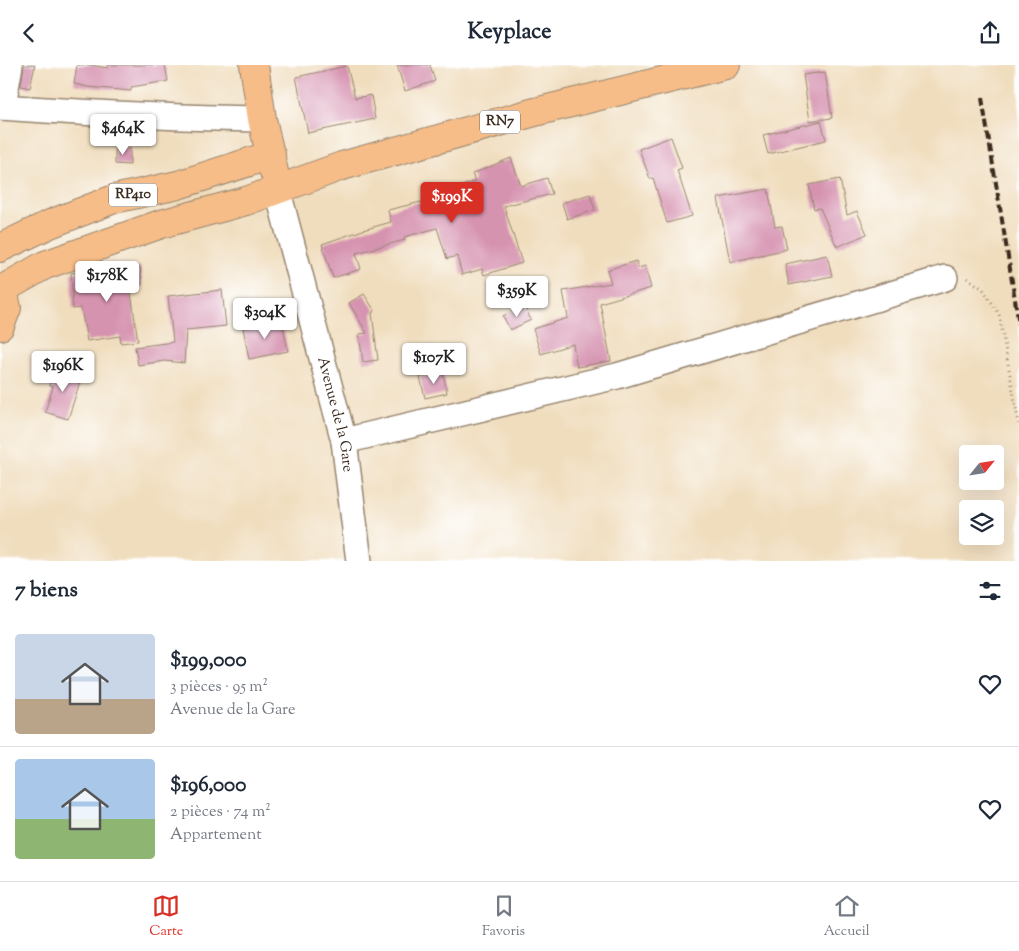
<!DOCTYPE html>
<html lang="fr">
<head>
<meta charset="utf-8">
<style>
	:root { --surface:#fff; --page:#f6f6f7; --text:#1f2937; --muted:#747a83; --line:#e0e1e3; --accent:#d93025 }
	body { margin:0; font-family:"Sorts Mill Goudy",serif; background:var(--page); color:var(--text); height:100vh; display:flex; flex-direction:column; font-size:19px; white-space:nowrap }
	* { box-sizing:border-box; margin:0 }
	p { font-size:16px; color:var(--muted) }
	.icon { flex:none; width:28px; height:28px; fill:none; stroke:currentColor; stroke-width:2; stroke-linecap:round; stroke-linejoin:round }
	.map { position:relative; height:496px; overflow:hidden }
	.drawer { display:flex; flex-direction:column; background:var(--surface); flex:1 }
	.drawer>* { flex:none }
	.needle { width:32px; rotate:60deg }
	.buttons { position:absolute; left:959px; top:380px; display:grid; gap:10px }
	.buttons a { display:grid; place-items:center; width:45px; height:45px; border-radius:5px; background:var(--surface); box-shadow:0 5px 20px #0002; font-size:25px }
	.price { position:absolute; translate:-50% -42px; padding:0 11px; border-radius:5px; background:#fff; color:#222; font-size:16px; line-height:32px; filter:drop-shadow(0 1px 2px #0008) }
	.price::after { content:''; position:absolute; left:50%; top:30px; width:15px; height:11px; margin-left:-8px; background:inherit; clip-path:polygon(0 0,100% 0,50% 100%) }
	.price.selected { background:var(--accent); color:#fff }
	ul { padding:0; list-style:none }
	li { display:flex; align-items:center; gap:15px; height:125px; padding:0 15px }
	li+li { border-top:1px solid var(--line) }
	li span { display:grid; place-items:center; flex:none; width:140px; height:100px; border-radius:5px; color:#555 }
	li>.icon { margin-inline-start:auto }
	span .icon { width:60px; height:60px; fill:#fffc; stroke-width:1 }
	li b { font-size:21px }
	h2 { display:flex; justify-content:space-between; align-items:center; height:60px; padding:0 15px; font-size:21px }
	header { display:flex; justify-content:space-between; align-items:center; height:65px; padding:0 15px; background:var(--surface); font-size:22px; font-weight:700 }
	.dock { display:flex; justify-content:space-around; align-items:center; height:70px; border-top:1px solid var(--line); background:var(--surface); font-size:14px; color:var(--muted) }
	.dock a { display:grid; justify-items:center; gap:2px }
	.dock .selected { color:var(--accent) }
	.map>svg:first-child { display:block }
</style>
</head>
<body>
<header><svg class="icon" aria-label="back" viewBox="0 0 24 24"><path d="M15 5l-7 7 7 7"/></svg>Keyplace<svg class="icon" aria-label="share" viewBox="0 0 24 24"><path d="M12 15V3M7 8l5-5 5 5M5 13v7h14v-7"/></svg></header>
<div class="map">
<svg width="1019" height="496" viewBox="0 0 1019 496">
	<rect width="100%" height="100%" fill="#fff"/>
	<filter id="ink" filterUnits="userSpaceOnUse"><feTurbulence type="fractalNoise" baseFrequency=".02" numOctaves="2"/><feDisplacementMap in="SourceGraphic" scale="10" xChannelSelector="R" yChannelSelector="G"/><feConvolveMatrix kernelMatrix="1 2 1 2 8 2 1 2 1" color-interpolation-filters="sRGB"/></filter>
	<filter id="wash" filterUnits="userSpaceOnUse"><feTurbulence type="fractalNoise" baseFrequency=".0096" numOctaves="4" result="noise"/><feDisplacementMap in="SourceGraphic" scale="20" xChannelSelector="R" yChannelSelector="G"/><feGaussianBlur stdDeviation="1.12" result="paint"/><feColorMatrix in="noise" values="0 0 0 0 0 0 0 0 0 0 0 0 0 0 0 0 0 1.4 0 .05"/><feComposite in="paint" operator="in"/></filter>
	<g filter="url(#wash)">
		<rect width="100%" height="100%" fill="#f0ddbd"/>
		<g id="blocks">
			<!-- building -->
			<g fill="#d693b0">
				<polygon points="24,0 35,0 30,23 21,21"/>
				<polygon points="77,0 90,0 108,3 108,0 165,0 168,16 131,22 131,26 88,22 74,19"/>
				<polygon points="397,0 430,0 435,16 405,26"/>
				<polygon points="347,1 355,33 371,30 375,54 308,68 296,12"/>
				<polygon points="825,7 832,53 810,56 803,10"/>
				<polygon points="821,56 826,75 768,89 763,70"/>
				<polygon points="671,72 682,103 677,105 692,151 667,158 653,113 650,114 639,84"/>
				<polygon points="115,83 130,83 130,100 115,99"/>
				<polygon points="511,93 521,121 547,113 552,129 504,141 522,198 484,210 482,204 462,210 457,191 447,194 437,163 404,172 405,175 356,188 361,204 333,213 322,179 363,165 391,157 388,145 450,130 448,126 475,116 472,109"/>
				<polygon points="840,114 847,150 857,146 867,169 837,182 820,143 814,144 809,120"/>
				<polygon points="768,124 775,162 782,161 787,184 730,197 718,133"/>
				<polygon points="590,129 595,145 567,154 562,138"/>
				<polygon points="827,190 832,211 789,220 785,199"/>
				<polygon points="636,196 638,203 645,201 651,223 600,238 611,296 577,302 573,279 541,289 533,264 568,253 563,226 611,218 607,205"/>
				<polygon points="140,202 142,220 130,221 138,276 121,278 120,271 87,276 81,243 73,244 71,208"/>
				<polygon points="222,225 226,261 186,265 184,298 164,296 138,300 135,282 173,277 168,231"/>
				<polygon points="364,229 375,246 372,248 378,295 363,297 359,269 367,268 349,238"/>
				<polygon points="524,240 531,255 510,265 503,251"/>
				<polygon points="282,256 288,286 249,294 243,263"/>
				<polygon points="55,302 82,311 68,354 45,347 53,322 49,321"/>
				<polygon points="443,307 447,328 425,333 420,312"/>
			</g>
		</g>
	</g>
	<g filter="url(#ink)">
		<use href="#blocks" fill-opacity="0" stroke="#96846e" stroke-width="1"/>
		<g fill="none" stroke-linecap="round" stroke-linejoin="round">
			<!-- street casing -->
			<g stroke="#96846e" stroke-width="28">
				<g id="street">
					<path d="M0,42C87,48 175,53 262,54"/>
					<polyline points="1,42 4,34 10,0"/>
					<path id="s1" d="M277,123L344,376L359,496"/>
					<polyline points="344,376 617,311 945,213"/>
				</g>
			</g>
			<!-- primary casing -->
			<g stroke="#96846e" stroke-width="30">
				<g id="primary">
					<polyline points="254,0 262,54 274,107"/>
					<polyline points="0,183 50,159 114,134 178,120 271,90"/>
					<polyline points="0,261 7,243 3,224 45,200 161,159 246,136 342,101 535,47 726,0"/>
				</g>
			</g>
			<!-- path -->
			<polyline stroke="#96846e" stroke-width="3" stroke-dasharray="1 4" stroke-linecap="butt" points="967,213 983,224 999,249 1019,359"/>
			<!-- street -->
			<use href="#street" stroke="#fff" stroke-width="25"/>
			<!-- primary -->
			<use href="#primary" stroke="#f7bd88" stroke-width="28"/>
			<!-- rail -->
			<polyline stroke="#3b2a1e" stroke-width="4" stroke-dasharray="8 4" stroke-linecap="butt" points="982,33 1019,259"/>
		</g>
	</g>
	<g text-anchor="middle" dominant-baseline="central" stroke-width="4" stroke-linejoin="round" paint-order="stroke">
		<!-- shield labels -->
		<g fill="#fff" stroke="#766a62" stroke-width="1">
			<rect x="480" y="45.5" width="40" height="23" rx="4"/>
			<rect x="109" y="118.5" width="48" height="23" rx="4"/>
		</g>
		<g font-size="14" font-weight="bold" fill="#3b2a1e">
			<text x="500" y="57">RN7</text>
			<text x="133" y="130">RP410</text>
		</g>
		<!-- street labels -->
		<g font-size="15" fill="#3b2a1e" stroke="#fff">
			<text stroke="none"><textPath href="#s1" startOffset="234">Avenue de la Gare</textPath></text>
		</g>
	</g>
</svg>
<div class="buttons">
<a><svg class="needle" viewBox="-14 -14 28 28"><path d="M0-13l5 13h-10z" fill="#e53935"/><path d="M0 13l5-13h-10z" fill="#747a83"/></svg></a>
<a><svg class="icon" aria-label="layers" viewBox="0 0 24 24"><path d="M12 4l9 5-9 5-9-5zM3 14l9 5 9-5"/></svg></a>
</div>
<b class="price" style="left:123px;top:91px">$464K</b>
<b class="price selected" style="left:452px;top:159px">$199K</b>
<b class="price" style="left:107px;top:238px">$178K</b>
<b class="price" style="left:517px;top:253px">$359K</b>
<b class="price" style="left:265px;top:275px">$304K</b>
<b class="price" style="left:434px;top:320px">$107K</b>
<b class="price" style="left:63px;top:328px">$196K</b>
</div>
<section class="drawer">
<h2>7 biens<svg class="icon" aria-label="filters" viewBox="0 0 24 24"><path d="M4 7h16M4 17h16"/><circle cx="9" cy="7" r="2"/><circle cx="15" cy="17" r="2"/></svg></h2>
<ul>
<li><span style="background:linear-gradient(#c9d6e8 65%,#b9a48a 0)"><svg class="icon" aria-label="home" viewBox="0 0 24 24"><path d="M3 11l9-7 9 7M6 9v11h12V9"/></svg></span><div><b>$199,000</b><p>3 pièces · 95 m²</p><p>Avenue de la Gare</p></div><svg class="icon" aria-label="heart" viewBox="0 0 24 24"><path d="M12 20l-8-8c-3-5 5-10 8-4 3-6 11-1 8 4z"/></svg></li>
<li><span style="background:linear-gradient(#a9c7e8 60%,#8fb573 0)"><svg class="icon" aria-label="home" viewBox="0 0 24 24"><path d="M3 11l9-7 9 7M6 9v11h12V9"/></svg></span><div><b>$196,000</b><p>2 pièces · 74 m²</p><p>Appartement</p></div><svg class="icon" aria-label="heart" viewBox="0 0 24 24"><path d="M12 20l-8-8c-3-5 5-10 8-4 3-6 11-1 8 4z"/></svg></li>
</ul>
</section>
<nav class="dock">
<a class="selected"><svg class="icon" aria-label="map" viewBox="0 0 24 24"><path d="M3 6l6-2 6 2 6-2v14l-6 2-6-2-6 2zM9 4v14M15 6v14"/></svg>Carte</a>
<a><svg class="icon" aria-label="saved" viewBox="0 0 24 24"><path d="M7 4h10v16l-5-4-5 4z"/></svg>Favoris</a>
<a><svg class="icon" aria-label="home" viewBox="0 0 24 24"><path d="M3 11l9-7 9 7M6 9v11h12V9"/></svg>Accueil</a>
</nav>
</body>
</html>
